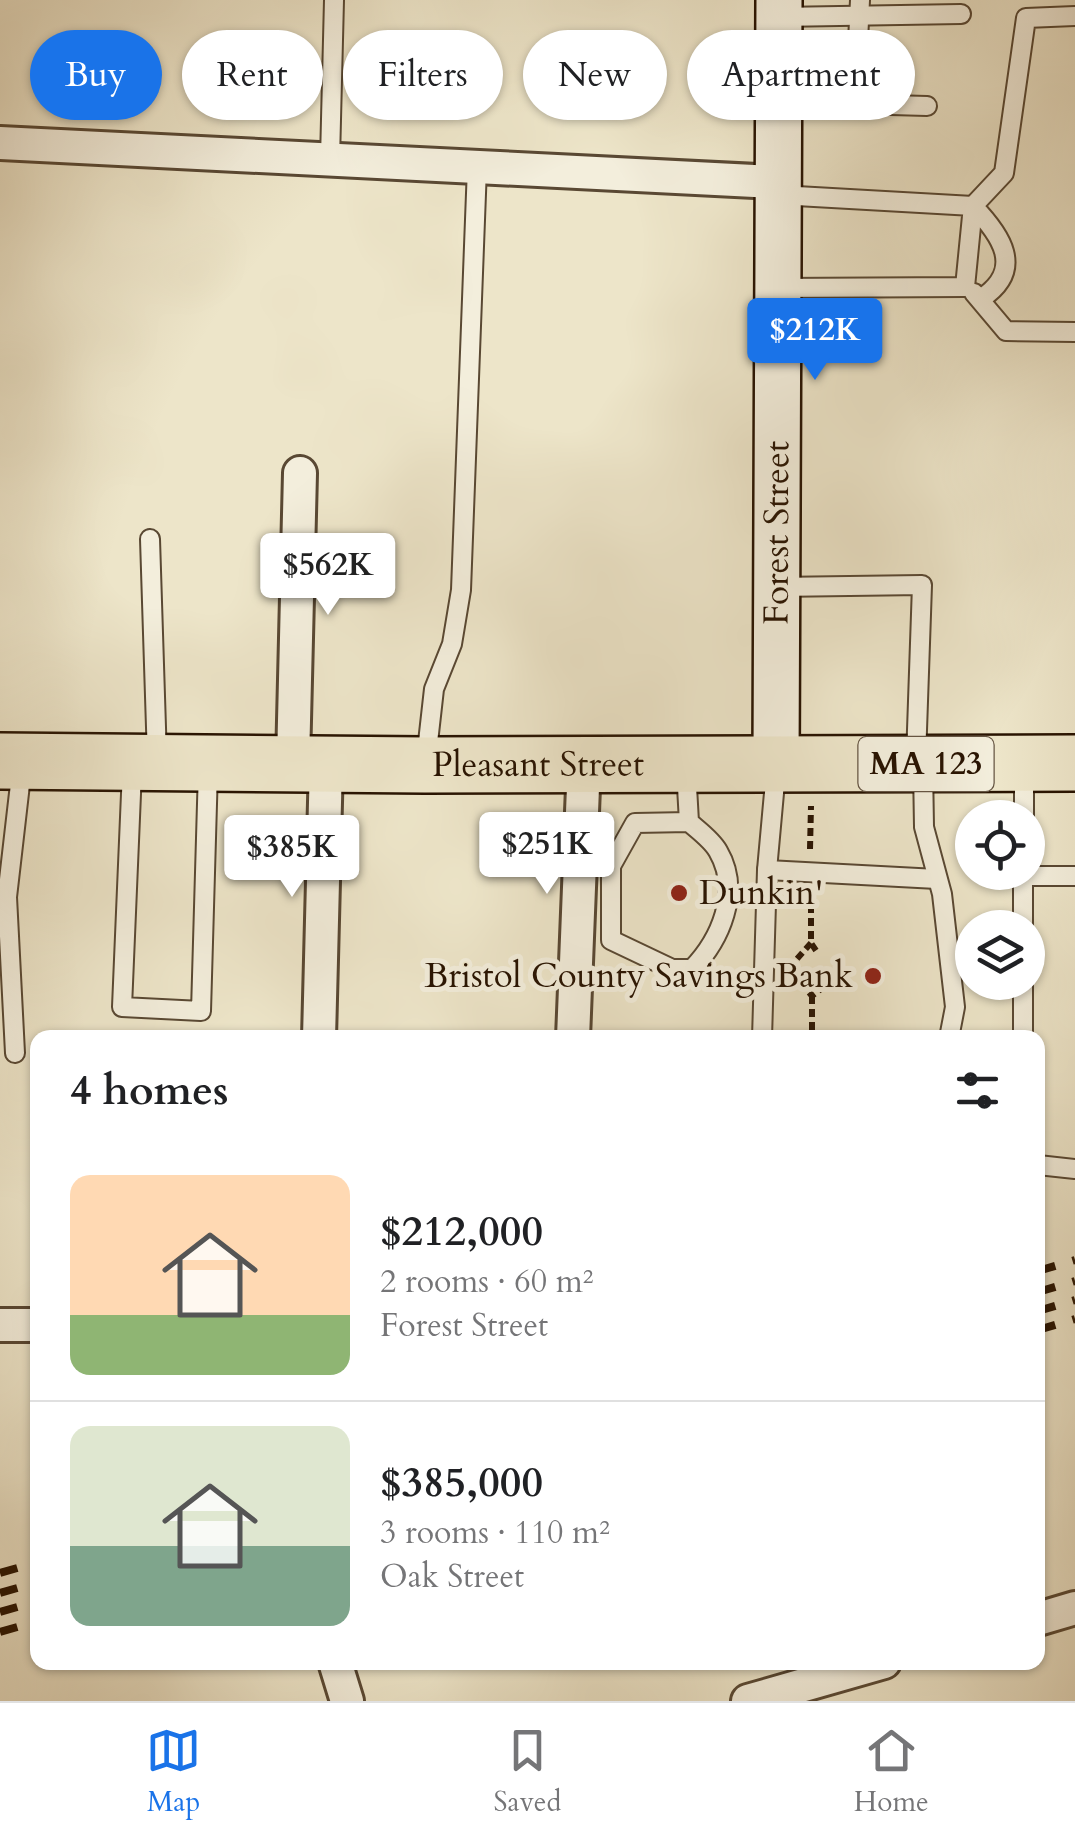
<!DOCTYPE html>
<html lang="en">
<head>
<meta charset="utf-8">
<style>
	:root { --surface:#fff; --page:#f2f2f2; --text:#202124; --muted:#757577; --line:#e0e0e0; --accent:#1a73e8 }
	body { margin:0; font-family:Cardo,serif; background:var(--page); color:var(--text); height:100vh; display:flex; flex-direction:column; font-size:38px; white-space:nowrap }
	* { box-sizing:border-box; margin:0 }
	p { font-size:32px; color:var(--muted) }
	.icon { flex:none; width:55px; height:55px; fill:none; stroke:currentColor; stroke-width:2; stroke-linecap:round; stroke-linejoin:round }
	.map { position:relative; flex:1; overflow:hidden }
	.drawer { position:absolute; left:30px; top:1030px; width:1015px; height:640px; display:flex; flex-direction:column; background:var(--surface); border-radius:20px; box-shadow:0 2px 8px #0004 }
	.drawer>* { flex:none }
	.banner { position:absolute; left:30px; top:30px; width:1015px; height:90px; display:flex; gap:20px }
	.tools { position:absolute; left:955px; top:800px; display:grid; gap:20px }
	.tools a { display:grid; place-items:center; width:90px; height:90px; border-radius:50%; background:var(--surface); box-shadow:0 2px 8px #0004; font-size:50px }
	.price { position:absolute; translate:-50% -85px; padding:0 22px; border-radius:10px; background:#fff; color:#222; font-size:32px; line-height:65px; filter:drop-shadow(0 2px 5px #0008) }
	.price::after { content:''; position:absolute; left:50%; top:60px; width:30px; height:22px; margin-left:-15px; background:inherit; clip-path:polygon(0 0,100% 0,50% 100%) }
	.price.active { background:var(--accent); color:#fff }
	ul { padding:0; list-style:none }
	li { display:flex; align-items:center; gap:30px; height:250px; padding:0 40px }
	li+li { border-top:2px solid var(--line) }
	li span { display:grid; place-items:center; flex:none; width:280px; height:200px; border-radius:20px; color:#555 }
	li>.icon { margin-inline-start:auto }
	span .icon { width:120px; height:120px; fill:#fffc; stroke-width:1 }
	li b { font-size:42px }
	h2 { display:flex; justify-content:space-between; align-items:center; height:120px; padding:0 40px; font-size:42px }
	.chip { padding:0 35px; border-radius:45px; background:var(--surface); box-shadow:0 2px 8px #0004; font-size:35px; line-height:90px }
	.chip.active { background:var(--accent); color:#fff }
	.menu { display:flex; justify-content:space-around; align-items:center; height:140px; border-top:2px solid var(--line); background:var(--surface); font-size:28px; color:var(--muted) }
	.menu a { display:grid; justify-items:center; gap:5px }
	.menu .active { color:var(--accent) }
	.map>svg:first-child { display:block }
</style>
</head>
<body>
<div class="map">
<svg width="1075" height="1701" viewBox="0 0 1075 1701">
	<rect width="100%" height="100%" fill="#ede5c9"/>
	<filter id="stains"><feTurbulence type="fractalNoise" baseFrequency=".002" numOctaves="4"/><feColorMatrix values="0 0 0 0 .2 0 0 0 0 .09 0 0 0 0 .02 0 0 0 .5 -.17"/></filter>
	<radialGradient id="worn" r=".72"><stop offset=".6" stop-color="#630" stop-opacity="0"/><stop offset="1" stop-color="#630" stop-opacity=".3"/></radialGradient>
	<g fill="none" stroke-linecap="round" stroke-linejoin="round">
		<!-- service casing -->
		<g stroke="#594833" stroke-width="22">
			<g id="service">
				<polyline points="860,0 855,104 927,106"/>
				<polyline points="779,17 961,14"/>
				<polyline points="330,159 334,0"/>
				<polyline points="777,288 965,287 973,206 779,195"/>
				<polyline points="974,293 1006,331 1075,332"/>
				<path d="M982,298C1025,269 1001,235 973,206L1004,173L1026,18L1075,16"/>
				<polyline points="150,539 157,759"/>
				<polyline points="776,587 922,585 916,759"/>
				<polyline points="426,760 434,689 452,644 461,590 477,167"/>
				<polyline points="923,767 924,827 942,894 955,1007 949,1038"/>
				<path d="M686,769L689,822C698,830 712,840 718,851C742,892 720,940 692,969H672L611,940V866L635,823L689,822"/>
				<polyline points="132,770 122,1007 201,1011 208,769"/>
				<polyline points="1024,818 1024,769"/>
				<polyline points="767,870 937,879"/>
				<polyline points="1023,876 1075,876"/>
				<polyline points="1023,928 1023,872"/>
				<polyline points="762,1038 767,870 776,771"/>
				<polyline points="1023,1038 1023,982"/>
				<polyline points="15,1053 7,897 22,767"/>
				<polyline points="1038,1165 1075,1169"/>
			</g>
		</g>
		<!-- minor casing -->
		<g stroke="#594833" stroke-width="38">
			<g id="minor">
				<polyline points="0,143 776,182"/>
				<polyline points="293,762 300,473"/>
				<polyline points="319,1038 326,763"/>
				<polyline points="573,1038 584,762"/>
				<polyline points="0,1325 38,1325"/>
				<polyline points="1038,1619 1075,1608"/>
				<polyline points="335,1662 347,1701"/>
				<polyline points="748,1701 884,1662"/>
			</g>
		</g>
		<!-- secondary casing -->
		<g stroke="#281301" stroke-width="50">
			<g id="secondary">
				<path id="s1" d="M776,765L779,0"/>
			</g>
		</g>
		<!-- trunk casing -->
		<g stroke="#281301" stroke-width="60">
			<g id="trunk">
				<path id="s2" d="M0,761L425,765L1075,763"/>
			</g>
		</g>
		<!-- path -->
		<g stroke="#281301" stroke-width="6" stroke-dasharray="8 5" stroke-linecap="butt">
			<polyline points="810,849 811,806"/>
			<polyline points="811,892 811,943 817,952"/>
			<polyline points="811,943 789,968 812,996 821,989"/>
			<polyline points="812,996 812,1038"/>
		</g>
		<!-- service -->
		<use href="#service" stroke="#f3eedc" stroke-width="18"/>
		<!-- minor -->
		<use href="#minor" stroke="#f3eedc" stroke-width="32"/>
		<!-- secondary -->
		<use href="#secondary" stroke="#f3eedc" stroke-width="45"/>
		<!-- trunk -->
		<use href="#trunk" stroke="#ede5c9" stroke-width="55"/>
		<!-- rail -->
		<g stroke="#281301" stroke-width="8" stroke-dasharray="18 18" stroke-linecap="butt">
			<polyline points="1038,1271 1075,1260"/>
			<polyline points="1038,1292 1075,1281"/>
			<polyline points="1038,1311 1075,1300"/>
			<polyline points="1038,1330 1075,1319"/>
			<polyline points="0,1573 38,1562"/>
			<polyline points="0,1593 38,1582"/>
			<polyline points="0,1612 38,1601"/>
			<polyline points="0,1632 38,1621"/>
		</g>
	</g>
	<!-- markers -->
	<g fill="#8f2418" stroke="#f3eedc" stroke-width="4">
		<circle cx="679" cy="893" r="10"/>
		<circle cx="873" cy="976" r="10"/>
	</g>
	<g text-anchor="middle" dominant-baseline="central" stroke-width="10" stroke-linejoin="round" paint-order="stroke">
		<!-- shield labels -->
		<rect fill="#f3eedc" stroke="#655543" stroke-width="2.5" x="858.5" y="737" width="135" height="54" rx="8"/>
		<g font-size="32" font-weight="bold" fill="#281301">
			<text x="926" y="764">MA 123</text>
		</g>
		<!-- street labels -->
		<g font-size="35" fill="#281301" stroke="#f3eedc">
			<text stroke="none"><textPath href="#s1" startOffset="232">Forest Street</textPath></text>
			<text stroke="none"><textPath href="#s2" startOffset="538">Pleasant Street</textPath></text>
		</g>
		<!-- poi labels -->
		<g font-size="35" fill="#281301" stroke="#f3eedc" text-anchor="start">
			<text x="699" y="893">Dunkin'</text>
			<text x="853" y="976" text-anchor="end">Bristol County Savings Bank</text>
		</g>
	</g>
	<rect width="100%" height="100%" filter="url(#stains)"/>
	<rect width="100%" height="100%" fill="url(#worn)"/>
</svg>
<div class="tools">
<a><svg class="icon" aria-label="locate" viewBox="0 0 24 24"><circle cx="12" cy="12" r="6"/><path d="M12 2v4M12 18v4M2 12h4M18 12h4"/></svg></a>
<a><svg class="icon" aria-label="layers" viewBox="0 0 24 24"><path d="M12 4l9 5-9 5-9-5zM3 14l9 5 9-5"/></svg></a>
</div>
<b class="price active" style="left:815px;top:383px">$212K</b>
<b class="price" style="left:328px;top:618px">$562K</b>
<b class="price" style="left:547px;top:897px">$251K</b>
<b class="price" style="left:292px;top:900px">$385K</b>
<div class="banner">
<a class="chip active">Buy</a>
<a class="chip">Rent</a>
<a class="chip">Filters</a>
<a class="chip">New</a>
<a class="chip">Apartment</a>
</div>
<section class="drawer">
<h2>4 homes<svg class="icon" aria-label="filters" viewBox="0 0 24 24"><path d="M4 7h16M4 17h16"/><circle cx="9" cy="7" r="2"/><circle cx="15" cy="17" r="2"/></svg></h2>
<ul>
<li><span style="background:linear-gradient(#ffd9b3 70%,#8fb573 0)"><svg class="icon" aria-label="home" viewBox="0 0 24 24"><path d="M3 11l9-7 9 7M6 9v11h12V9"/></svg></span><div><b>$212,000</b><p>2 rooms · 60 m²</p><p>Forest Street</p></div></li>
<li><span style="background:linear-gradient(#dfe7d0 60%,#7fa58c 0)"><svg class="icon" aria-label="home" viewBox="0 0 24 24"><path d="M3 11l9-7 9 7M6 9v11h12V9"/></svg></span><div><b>$385,000</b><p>3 rooms · 110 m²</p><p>Oak Street</p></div></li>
</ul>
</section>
</div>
<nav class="menu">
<a class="active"><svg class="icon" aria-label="map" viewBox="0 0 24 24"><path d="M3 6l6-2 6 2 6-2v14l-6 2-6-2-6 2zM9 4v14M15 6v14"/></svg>Map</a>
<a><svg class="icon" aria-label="saved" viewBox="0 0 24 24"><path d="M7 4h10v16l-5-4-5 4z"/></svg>Saved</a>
<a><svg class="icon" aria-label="home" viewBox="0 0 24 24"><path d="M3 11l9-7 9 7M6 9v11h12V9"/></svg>Home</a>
</nav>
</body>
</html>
